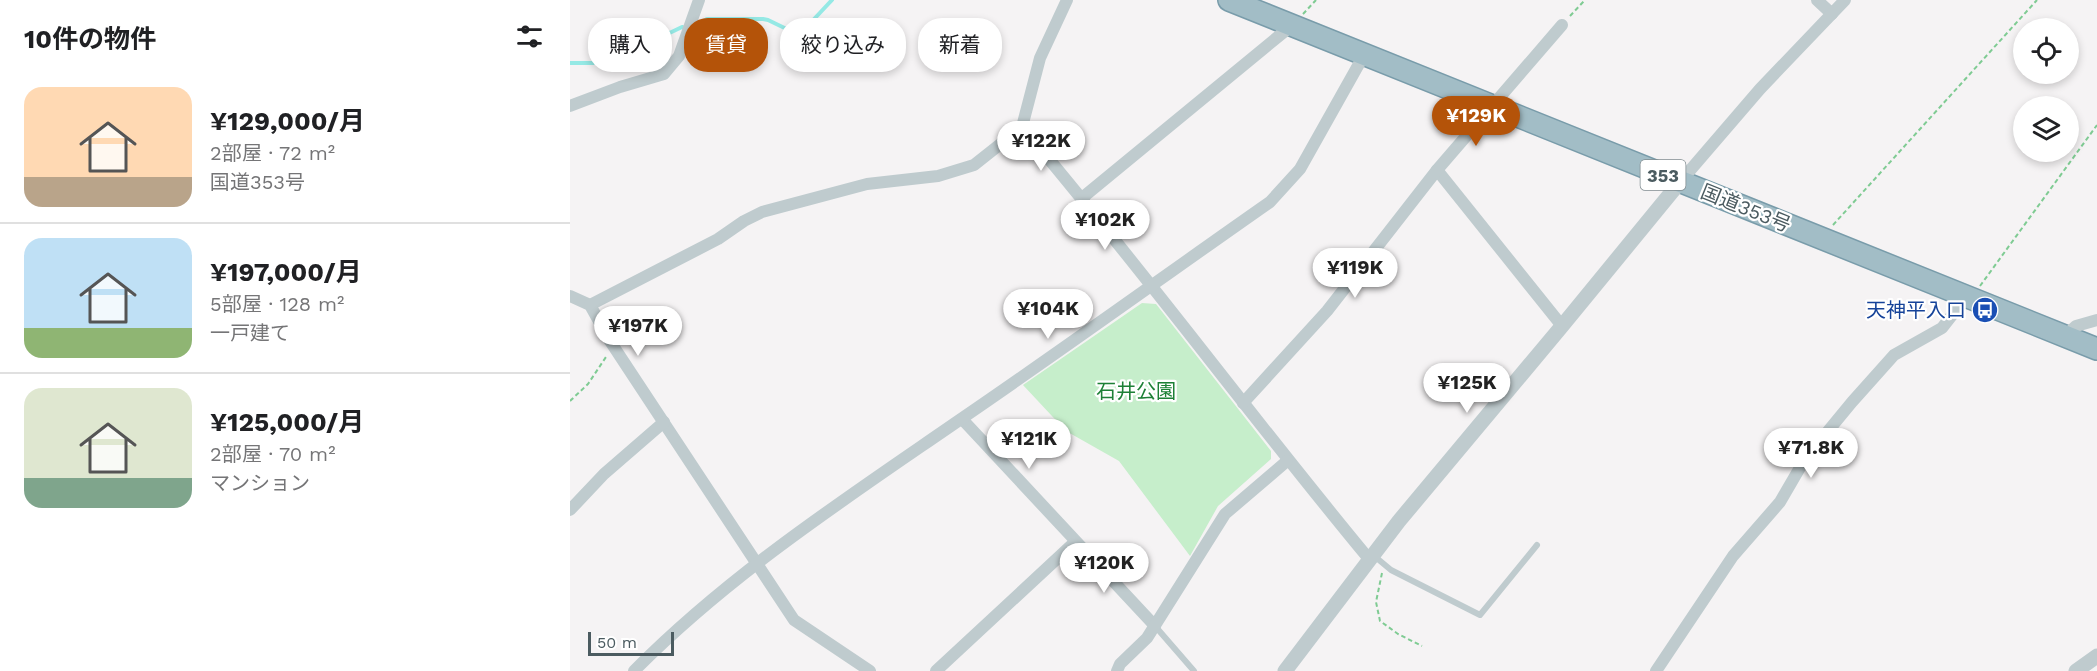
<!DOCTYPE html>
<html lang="ja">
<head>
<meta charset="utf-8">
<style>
	:root { --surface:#fff; --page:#f2f2f2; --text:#202124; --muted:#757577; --line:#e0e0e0; --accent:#b45309 }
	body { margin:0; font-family:"Work Sans","Noto Sans JP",sans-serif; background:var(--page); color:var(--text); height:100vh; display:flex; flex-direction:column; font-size:22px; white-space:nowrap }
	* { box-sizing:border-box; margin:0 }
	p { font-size:20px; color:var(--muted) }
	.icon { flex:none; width:33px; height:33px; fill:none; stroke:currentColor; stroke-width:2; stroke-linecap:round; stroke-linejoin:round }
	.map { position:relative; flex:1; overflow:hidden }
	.drawer { display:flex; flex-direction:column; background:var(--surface); width:570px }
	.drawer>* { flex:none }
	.top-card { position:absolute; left:18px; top:18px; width:570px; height:54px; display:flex; gap:12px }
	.tools { position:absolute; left:1443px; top:18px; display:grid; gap:12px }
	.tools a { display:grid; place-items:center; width:66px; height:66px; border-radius:50%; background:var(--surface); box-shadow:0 3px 9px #0003; font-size:30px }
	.scale { position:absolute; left:18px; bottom:15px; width:86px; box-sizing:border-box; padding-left:6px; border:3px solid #4b5b60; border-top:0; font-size:16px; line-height:21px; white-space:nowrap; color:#4b5b60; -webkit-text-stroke:4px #fff; paint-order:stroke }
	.price { position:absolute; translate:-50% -51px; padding:0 14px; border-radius:21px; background:#fff; color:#222; font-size:20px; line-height:39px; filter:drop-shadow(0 2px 3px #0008) }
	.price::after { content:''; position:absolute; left:50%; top:36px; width:18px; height:14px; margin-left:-9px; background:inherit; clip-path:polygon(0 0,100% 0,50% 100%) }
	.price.selected { background:var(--accent); color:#fff }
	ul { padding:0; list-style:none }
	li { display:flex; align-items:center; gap:18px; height:150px; padding:0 24px }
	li+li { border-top:2px solid var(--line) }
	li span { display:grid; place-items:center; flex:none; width:168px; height:120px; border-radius:18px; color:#555 }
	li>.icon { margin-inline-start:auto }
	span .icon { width:72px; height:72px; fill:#fffc; stroke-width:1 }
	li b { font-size:26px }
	h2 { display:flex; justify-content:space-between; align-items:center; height:72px; padding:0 24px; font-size:26px }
	.pill { padding:0 21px; border-radius:24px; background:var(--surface); box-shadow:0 3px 9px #0003; font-size:21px; line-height:54px }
	.pill.selected { background:var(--accent); color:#fff }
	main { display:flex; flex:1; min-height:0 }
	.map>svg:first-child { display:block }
</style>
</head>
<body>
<main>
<section class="drawer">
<h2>10件の物件<svg class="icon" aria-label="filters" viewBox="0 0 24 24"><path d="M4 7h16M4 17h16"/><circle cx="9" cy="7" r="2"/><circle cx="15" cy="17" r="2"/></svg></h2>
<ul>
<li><span style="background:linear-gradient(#ffd9b3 75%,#b9a48a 0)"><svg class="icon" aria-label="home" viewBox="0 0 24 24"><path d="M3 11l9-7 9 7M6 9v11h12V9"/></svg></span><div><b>¥129,000/月</b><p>2部屋 · 72 m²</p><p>国道353号</p></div></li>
<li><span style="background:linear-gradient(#bfe0f5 75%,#8fb573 0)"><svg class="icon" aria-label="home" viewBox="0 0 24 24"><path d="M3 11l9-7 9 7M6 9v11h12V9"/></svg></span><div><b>¥197,000/月</b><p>5部屋 · 128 m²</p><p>一戸建て</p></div></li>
<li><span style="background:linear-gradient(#dfe7d0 75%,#7fa58c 0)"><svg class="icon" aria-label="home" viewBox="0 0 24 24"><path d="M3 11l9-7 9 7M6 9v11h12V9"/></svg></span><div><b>¥125,000/月</b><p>2部屋 · 70 m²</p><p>マンション</p></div></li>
</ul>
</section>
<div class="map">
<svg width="1527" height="671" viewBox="0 0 1527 671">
	<rect width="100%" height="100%" fill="#f5f3f4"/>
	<!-- green -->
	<polygon fill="#c6eecb" points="572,303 586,304 701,451 701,459 648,506 620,556 549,461 496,431 453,385"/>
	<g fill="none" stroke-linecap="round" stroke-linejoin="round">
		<!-- stream -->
		<g stroke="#95e9e5" stroke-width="4">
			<polyline points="123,29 137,19 193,19 198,20 227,34 231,33 262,0"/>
			<polyline points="0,63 23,63 60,52 112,27 116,28"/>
		</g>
		<!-- trunk casing -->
		<g stroke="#799caa" stroke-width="24">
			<polyline id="trunk" points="659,0 1527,349"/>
		</g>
		<!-- path -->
		<g stroke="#7fcb93" stroke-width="2" stroke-dasharray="4.5 3" stroke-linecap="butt">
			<polyline points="733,14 746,0"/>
			<polyline points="1000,16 1015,0"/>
			<polyline points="1263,225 1467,0"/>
			<polyline points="1410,286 1527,125"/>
			<polyline points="0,401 18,384 36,357"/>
			<polyline points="812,573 806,602 810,621 828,634 852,646"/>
		</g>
		<!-- service -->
		<g stroke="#bfcbce" stroke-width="6">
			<polyline points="803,555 821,570 910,615 967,545"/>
			<polyline points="585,626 624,671"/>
		</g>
		<!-- minor -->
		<g stroke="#bfcbce" stroke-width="12">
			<polyline points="1247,0 1262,14"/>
			<polyline points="0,106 50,87 94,74 109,56 129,0"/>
			<path d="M452,127C572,268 681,417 799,559"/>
			<polyline points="867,170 992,326"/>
			<polyline points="1110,182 1190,89 1275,0"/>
			<polyline points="512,198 715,31 720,25"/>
			<polyline points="0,296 20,305 40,341 224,620 300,671"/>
			<polyline points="20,305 148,239 174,221 192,212 297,184 368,176 404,165 452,127 470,58 497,0"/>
			<polyline points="1495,336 1506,326 1527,320"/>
			<polyline points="673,403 757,311 867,170 992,25"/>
			<polyline points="392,419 585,626"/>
			<polyline points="0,510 34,474 94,422"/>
			<path d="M64,671C161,573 278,497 391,419C495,348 597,274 700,202L730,169L794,55"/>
			<polyline points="366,671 505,542"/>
			<polyline points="547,671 550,664 577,638 655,514 717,461"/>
			<polyline points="1086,671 1163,556 1210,502 1235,459 1282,402 1324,355 1372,328 1397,296"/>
		</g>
		<!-- tertiary -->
		<g stroke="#bfcbce" stroke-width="15">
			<polyline points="715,671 829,521 992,326 1110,182"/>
			<polyline points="1506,671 1527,656"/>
		</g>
		<!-- trunk -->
		<use href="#trunk" stroke="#a2bdc6" stroke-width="21"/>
	</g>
	<!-- icons -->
	<defs>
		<g id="bus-disc" transform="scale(1.35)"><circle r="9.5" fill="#1a4fb4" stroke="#fff"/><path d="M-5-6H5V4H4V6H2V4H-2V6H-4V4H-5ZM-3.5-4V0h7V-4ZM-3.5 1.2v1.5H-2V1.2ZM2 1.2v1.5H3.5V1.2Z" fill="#fff"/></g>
	</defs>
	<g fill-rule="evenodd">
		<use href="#bus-disc" x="1415" y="310"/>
	</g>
	<g text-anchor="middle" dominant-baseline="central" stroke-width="4.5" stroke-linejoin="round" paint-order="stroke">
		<!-- shield labels -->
		<rect fill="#fff" stroke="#818c90" stroke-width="1.5" x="1070.5" y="160" width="45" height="30" rx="4.5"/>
		<g font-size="18" font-weight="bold" fill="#4b5b60">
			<text x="1093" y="175">353</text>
		</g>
		<!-- street labels -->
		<g font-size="20" fill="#4b5b60" stroke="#fff">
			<text transform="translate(1176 208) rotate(22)">国道353号</text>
		</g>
		<!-- transit labels -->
		<g font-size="20" fill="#164399" stroke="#fff" text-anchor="end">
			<text x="1396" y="310">天神平入口</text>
		</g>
		<!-- park labels -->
		<g font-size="20" fill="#1d8036" stroke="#fff">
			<text x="566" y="391">石井公園</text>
		</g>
	</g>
</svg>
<div class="tools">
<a><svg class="icon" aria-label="locate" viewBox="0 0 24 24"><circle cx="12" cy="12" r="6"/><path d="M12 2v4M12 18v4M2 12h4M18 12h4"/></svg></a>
<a><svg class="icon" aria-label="layers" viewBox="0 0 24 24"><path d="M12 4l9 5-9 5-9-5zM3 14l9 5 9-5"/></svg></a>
</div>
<div class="scale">50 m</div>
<b class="price selected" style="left:906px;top:147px">¥129K</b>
<b class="price" style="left:471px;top:172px">¥122K</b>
<b class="price" style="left:535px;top:251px">¥102K</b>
<b class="price" style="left:785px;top:299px">¥119K</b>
<b class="price" style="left:478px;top:340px">¥104K</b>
<b class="price" style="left:68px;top:357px">¥197K</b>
<b class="price" style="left:897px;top:414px">¥125K</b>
<b class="price" style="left:459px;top:470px">¥121K</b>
<b class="price" style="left:1241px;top:479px">¥71.8K</b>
<b class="price" style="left:534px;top:594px">¥120K</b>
<div class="top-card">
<a class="pill">購入</a>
<a class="pill selected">賃貸</a>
<a class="pill">絞り込み</a>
<a class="pill">新着</a>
</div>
</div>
</main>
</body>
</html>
